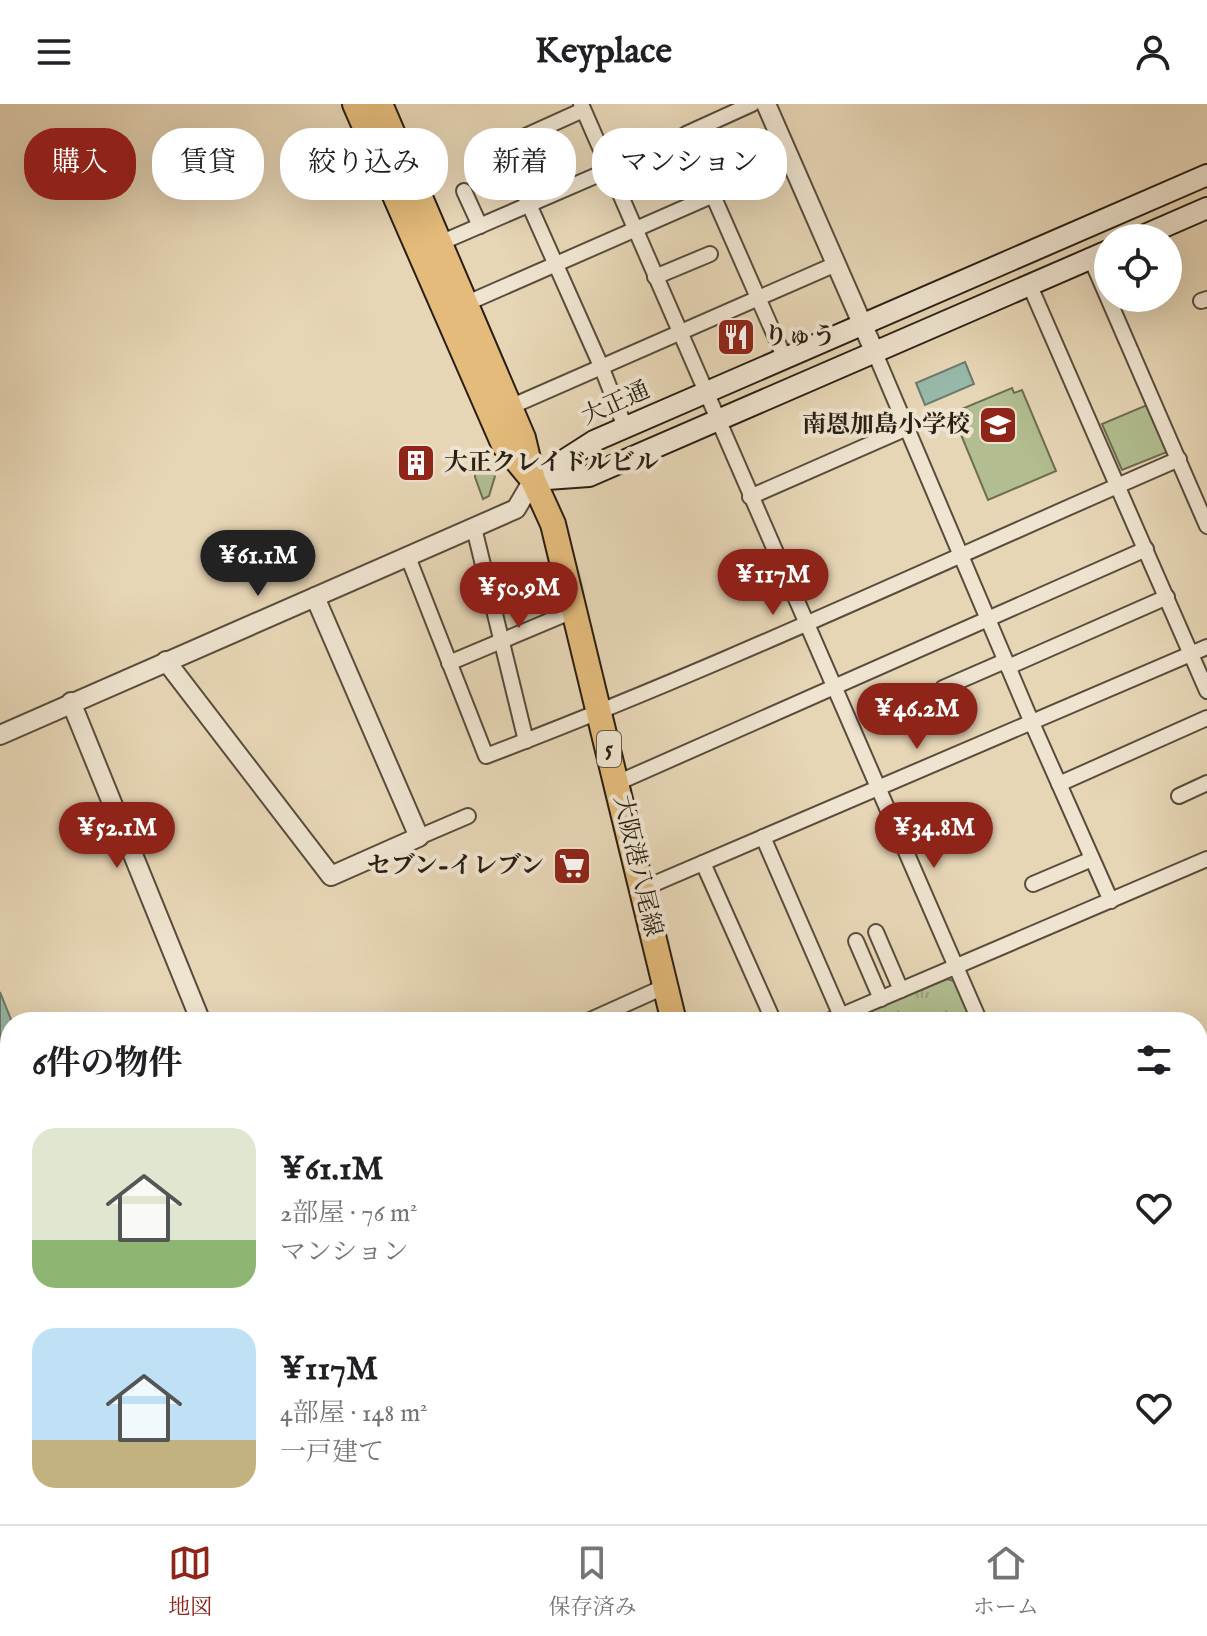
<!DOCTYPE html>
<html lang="ja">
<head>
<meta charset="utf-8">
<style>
	:root { --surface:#fff; --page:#f6f6f6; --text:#202124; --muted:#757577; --line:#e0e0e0; --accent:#8f2418 }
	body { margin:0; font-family:"IM FELL English","Noto Serif JP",serif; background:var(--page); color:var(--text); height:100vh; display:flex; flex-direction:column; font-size:30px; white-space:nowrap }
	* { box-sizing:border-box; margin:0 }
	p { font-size:26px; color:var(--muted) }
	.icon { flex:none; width:44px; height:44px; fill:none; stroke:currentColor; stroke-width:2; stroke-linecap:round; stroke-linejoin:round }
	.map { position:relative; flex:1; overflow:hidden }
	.details { position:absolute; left:0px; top:908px; width:1208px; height:512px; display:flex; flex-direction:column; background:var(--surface); border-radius:32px 32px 0 0; box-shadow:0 8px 32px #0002 }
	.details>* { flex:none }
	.hud { position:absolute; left:24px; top:24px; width:800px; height:72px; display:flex; gap:16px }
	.controls { position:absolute; left:1094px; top:120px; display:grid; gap:16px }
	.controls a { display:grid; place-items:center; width:88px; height:88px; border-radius:50%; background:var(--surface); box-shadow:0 8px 32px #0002; font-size:40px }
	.price { position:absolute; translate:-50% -68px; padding:0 18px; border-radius:28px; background:var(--accent); color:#fff; font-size:26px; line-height:52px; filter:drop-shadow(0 2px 4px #0008) }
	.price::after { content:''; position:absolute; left:50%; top:48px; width:24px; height:18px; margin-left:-12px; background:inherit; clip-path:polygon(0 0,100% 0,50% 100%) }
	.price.selected { background:#222; color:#fff }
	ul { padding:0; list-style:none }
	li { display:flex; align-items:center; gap:24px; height:200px; padding:0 32px }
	li span { display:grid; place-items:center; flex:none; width:224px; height:160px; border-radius:24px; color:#555 }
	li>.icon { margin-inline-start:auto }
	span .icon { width:96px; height:96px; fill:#fffc; stroke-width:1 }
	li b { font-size:34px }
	h2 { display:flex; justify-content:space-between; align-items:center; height:96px; padding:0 32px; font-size:34px }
	.tag { padding:0 28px; border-radius:32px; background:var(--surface); box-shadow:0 8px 32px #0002; font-size:28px; line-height:72px }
	.tag.selected { background:var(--accent); color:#fff }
	header { display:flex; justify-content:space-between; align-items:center; height:104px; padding:0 32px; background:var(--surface); font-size:36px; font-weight:700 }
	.tabs { display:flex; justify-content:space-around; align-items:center; height:112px; border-top:2px solid var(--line); background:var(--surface); font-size:22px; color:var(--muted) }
	.tabs a { display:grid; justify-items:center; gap:4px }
	.tabs .selected { color:var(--accent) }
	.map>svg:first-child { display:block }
</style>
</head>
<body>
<header><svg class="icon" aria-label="menu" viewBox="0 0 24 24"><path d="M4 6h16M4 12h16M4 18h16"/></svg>Keyplace<svg class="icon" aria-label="person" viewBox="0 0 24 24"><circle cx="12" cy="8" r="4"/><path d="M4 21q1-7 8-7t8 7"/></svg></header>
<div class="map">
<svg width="1207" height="1420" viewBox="0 0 1207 1420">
	<defs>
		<pattern id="grass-tufts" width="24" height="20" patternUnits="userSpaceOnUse" patternTransform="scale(2)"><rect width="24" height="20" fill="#b2be91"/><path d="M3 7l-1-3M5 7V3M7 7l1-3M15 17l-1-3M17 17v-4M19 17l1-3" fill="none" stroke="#99a37c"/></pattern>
	</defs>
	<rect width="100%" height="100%" fill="#e7d6b6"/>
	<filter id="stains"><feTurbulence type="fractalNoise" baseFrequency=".0025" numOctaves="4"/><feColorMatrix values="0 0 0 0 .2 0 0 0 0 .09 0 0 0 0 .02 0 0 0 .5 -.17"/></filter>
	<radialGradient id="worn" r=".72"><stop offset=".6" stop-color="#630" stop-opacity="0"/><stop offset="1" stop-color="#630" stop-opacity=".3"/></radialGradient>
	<!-- grass -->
	<polygon fill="url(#grass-tufts)" stroke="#6e6e52" stroke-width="2" points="947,875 954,877 972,918 845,918"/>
	<!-- garden -->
	<g fill="#b2be91" stroke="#6e6e52" stroke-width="2">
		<polygon points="1012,284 1014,289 1022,286 1056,367 988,396 952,309"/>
		<polygon points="1147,301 1167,348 1122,366 1102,320"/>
		<polygon points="484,347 495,372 489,392 483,395 475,373 477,350"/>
	</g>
	<!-- water -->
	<g fill="#97b9a9" stroke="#6b7b6d" stroke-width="2">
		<polygon points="965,258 974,280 925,301 916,279"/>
		<polygon points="0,888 12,918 10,918 10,1315 0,1291"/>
		<polygon points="49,1410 212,1410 217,1420 53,1420"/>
	</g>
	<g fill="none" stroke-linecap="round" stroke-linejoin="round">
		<!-- minor casing -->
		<g stroke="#584d3b" stroke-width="18">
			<g id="minor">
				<polyline points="581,0 980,918"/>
				<polyline points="752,0 686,30 785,255"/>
				<polyline points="503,42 601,262 625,323"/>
				<polyline points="481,52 583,6"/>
				<polyline points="464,87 480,122"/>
				<polyline points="440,139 609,66"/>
				<polyline points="1091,155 1207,422"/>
				<polyline points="655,173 710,150"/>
				<polyline points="1030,182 1207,587"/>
				<polyline points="1201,197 1207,195"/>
				<polyline points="465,200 791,57"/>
				<polyline points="875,249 1032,619 1111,797"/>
				<polyline points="510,303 836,160"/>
				<polyline points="750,393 907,324"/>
				<polyline points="474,424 526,637"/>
				<path d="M408,453L486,652C721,563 948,455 1179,355"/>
				<polyline points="449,559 575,506"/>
				<polyline points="1008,563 1167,493"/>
				<polyline points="943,584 1005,557"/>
				<polyline points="617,679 1146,445"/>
				<polyline points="1059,680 1207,614"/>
				<polyline points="1179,692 1207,679"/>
				<polyline points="419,733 468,712"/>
				<polyline points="763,733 841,912"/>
				<polyline points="703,759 774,918"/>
				<polyline points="1033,780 1092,755"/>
				<polyline points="642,785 1207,543"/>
				<polyline points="876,828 901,886"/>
				<polyline points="856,837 881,895"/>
				<polyline points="586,918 666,882"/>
				<polyline points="826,918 1207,755"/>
			</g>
		</g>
		<!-- tertiary casing -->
		<g stroke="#584d3b" stroke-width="22">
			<g id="tertiary">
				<polyline points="766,0 875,249"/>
				<polyline points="166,557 331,772 419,733 315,493"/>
				<polyline points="71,598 201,918"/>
				<polyline points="0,631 516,405 533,376"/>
				<polyline points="403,1410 407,1420"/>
				<polyline points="1149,1420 1207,1409"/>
			</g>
		</g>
		<!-- secondary casing -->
		<g stroke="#291f12" stroke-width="24">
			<g id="secondary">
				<polyline points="1138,134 1207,104"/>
				<polyline points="533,376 594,337 1207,71"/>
				<polyline points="533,376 589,372 1108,147"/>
			</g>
		</g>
		<!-- primary casing -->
		<g stroke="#291f12" stroke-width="28">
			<g id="primary">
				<polyline points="355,0 504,341 529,371"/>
				<polyline points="380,0 523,334 533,376 553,420 674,918"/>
				<polyline points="791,1410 793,1420"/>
			</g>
		</g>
		<!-- minor -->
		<use href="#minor" stroke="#efe4d0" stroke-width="14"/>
		<!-- tertiary -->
		<use href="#tertiary" stroke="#efe4d0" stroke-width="18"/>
		<!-- secondary -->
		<use href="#secondary" stroke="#efe4d0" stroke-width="20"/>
		<!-- primary -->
		<use href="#primary" stroke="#e4bb7b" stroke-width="24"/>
	</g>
	<!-- icons -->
	<defs>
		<g id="restaurant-square" transform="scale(2)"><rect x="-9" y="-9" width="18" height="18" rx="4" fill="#8f2418" stroke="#efe4d0"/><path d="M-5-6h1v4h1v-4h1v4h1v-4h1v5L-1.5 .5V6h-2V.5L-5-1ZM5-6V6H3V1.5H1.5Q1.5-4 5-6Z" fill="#fff"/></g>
		<g id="school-square" transform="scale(2)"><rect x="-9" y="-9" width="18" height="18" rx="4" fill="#8f2418" stroke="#efe4d0"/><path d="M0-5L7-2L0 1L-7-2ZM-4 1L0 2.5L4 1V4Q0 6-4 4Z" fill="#fff"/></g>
		<g id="building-square" transform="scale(2)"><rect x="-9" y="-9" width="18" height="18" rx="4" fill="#8f2418" stroke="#efe4d0"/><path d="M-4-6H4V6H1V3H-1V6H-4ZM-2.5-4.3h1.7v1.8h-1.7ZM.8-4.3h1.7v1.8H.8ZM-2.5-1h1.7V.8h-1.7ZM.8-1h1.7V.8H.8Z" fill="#fff"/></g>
		<g id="supermarket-square" transform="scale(2)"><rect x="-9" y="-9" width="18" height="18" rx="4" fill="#8f2418" stroke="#efe4d0"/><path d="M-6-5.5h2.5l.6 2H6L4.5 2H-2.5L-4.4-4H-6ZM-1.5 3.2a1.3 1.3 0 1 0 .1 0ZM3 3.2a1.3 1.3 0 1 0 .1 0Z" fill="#fff"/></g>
	</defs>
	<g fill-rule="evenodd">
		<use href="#restaurant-square" x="736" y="233"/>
		<use href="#school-square" x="998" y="321"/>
		<use href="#building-square" x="416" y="359"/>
		<use href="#supermarket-square" x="572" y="762"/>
	</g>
	<g text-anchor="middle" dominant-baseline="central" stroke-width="8" stroke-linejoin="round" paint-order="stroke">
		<!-- shield labels -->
		<rect fill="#efe4d0" stroke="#645a4b" stroke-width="2" x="597" y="627" width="24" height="36" rx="6"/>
		<g font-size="22" font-weight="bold" fill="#291f12">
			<text x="609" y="645">5</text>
		</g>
		<!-- poi labels -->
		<g font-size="24" font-weight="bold" fill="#291f12" stroke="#efe4d0" text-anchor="start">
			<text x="764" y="233">りゅう</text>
			<text x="970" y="321" text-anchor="end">南恩加島小学校</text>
			<text x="444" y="359">大正クレイドルビル</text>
			<text x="544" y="762" text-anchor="end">セブン-イレブン</text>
		</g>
		<!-- street labels -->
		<g font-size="24" fill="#291f12" stroke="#efe4d0">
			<text transform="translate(616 300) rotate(-24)">大正通</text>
			<text transform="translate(637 762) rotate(77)">大阪港八尾線</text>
		</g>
	</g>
	<rect width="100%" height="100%" filter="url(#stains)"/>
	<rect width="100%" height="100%" fill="url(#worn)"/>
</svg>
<div class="controls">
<a><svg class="icon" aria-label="locate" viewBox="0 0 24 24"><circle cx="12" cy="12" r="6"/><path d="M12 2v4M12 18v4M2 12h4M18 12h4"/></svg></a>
</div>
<b class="price selected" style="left:258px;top:494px">¥61.1M</b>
<b class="price" style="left:773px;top:513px">¥117M</b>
<b class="price" style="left:519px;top:526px">¥50.9M</b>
<b class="price" style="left:917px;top:647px">¥46.2M</b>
<b class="price" style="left:117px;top:766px">¥52.1M</b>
<b class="price" style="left:934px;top:766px">¥34.8M</b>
<div class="hud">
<a class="tag selected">購入</a>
<a class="tag">賃貸</a>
<a class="tag">絞り込み</a>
<a class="tag">新着</a>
<a class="tag">マンション</a>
</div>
<section class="details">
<h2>6件の物件<svg class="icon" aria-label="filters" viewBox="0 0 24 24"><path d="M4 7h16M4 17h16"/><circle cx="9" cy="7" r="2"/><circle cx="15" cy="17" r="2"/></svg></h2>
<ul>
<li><span style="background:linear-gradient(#dfe7d0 70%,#8fb573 0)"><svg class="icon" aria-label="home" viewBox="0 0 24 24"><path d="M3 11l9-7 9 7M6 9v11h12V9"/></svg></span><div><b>¥61.1M</b><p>2部屋 · 76 m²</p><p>マンション</p></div><svg class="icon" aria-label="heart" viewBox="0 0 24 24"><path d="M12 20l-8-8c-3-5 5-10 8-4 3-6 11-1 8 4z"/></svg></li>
<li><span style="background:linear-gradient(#bfe0f5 70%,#c2b280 0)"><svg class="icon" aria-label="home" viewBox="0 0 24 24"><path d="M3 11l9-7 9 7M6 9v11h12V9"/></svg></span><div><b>¥117M</b><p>4部屋 · 148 m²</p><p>一戸建て</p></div><svg class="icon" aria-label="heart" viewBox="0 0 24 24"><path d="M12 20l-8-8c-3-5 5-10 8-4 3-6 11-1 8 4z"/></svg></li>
</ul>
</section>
</div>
<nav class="tabs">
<a class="selected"><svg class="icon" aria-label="map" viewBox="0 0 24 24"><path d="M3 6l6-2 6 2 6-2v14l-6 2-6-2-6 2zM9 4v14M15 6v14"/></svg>地図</a>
<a><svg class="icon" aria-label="saved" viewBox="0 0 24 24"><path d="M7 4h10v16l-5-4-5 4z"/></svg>保存済み</a>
<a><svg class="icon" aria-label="home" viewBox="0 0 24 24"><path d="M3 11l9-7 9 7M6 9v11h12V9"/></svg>ホーム</a>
</nav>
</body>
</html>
